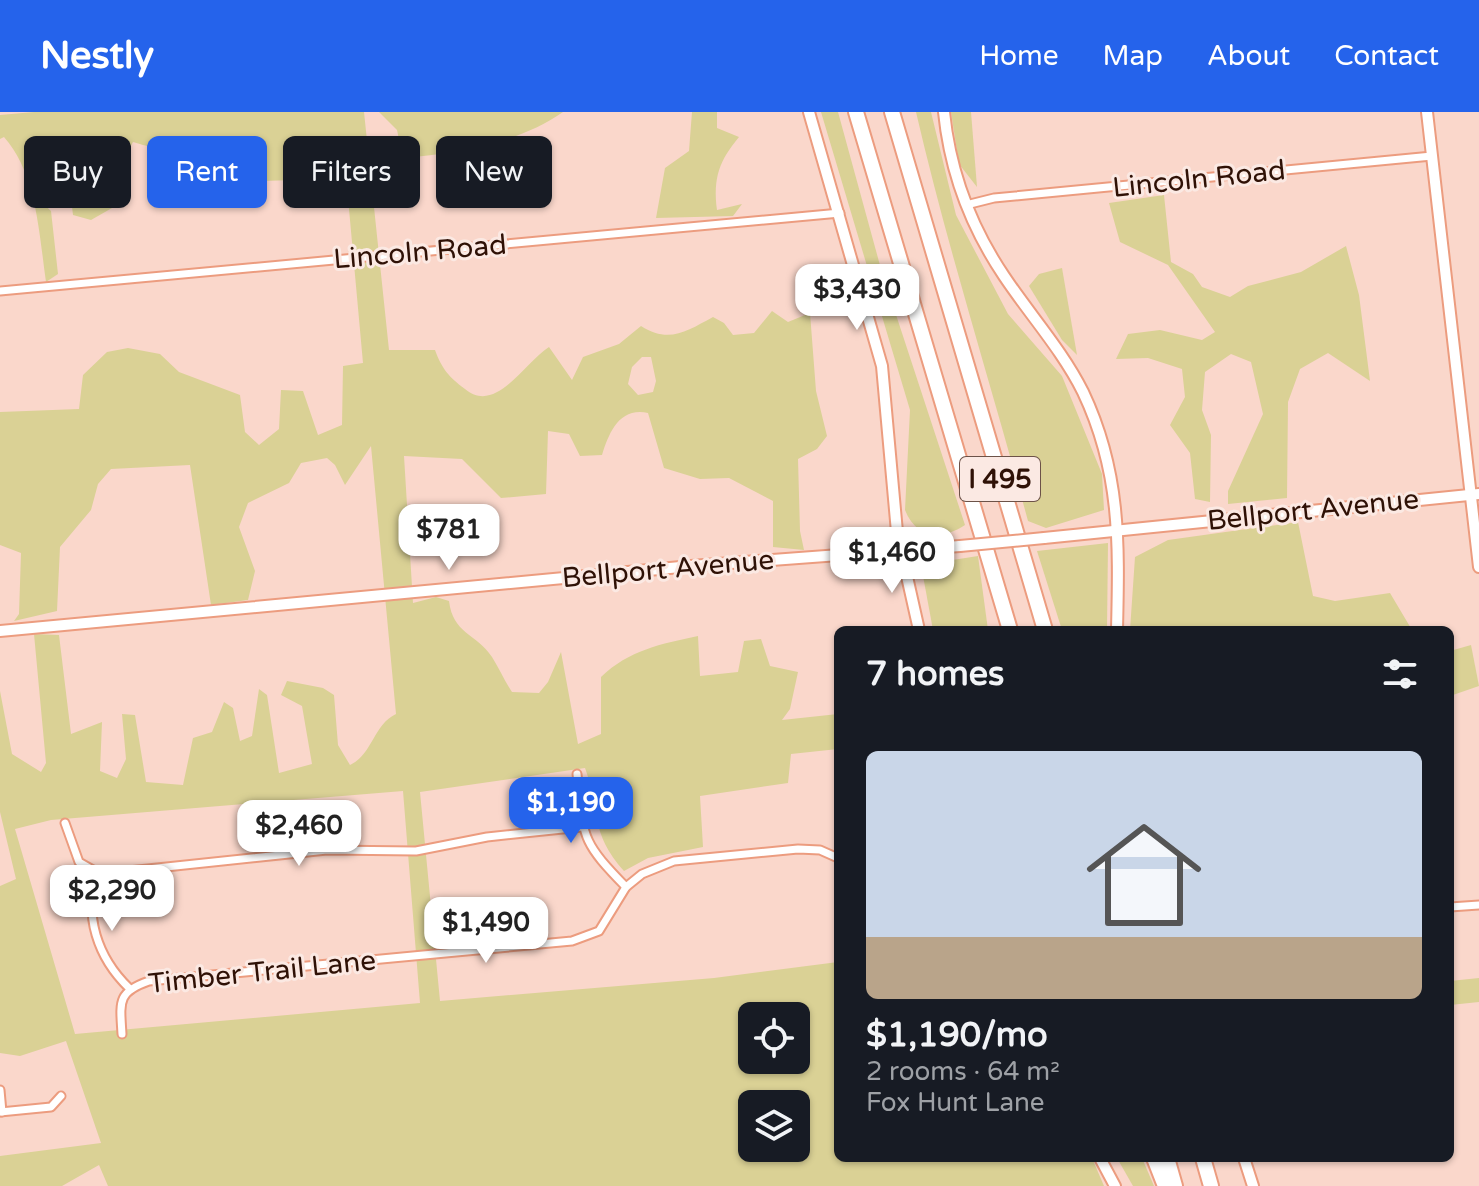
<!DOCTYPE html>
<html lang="en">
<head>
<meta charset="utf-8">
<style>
	:root { --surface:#171b24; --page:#242831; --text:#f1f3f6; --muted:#9ea1a6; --line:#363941; --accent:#2563eb }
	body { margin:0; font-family:"Varela Round",sans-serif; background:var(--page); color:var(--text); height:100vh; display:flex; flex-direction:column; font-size:30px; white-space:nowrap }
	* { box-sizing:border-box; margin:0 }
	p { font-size:26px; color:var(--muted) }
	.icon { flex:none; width:44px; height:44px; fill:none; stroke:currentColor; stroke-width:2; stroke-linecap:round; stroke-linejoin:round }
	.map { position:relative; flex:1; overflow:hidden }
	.sheet { position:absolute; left:834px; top:514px; width:620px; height:536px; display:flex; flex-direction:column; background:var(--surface); border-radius:12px; box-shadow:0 2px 6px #0004 }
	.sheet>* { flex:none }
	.hud { position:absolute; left:24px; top:24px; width:690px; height:72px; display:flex; gap:16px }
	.fabs { position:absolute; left:738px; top:890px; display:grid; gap:16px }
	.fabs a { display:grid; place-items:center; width:72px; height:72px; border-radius:12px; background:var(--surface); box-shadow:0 2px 6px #0004; font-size:40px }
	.price { position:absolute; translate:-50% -68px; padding:0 18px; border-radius:16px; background:#fff; color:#222; font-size:26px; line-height:52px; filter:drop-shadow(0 2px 4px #0008) }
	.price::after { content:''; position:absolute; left:50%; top:48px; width:24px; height:18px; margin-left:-12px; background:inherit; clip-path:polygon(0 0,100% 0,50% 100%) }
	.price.active { background:var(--accent); color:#fff }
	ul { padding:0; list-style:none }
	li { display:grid; align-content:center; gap:16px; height:424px; padding:0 32px }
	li+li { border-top:2px solid var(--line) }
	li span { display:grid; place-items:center; height:248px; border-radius:12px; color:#555 }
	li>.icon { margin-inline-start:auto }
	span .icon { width:144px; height:144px; fill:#fffc; stroke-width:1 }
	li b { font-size:34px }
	h2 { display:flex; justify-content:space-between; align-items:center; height:96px; padding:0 32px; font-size:34px }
	.tag { padding:0 28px; border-radius:12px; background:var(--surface); box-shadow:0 2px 6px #0004; font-size:28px; line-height:72px }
	.tag.active { background:var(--accent); color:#fff }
	header { display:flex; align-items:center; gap:48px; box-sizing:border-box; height:112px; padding:0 40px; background:var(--accent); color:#fff }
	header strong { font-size:38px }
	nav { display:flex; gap:44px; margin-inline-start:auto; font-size:28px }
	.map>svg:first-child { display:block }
</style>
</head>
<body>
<header>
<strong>Nestly</strong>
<nav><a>Home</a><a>Map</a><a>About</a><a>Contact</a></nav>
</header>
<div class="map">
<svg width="1479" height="1074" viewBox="0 0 1479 1074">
	<rect width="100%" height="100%" fill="#fad7cb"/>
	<!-- green -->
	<g fill="#dad195" fill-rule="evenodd">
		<path d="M34,0H364L389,238H435C442,257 449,265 465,277C496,303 524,251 549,235L572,268L583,245L619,232L641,214C669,232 687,219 713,205L724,211L733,223L754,221L772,199L788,210L810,201L816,279L827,324L817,337L798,347L800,419L804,438L773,435V389L729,366L700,367L664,356L648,301C619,295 609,321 602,343L580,344L569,322L548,319L546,382L501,386L462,347L404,344L413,491L436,485L449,489C453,522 476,521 492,545C499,556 504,568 512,580L539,581L548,570L561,540L578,632L601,622V565C629,538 661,532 698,524L700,564L738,560L744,529L761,527L770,554L798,560L790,597L782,608L838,602V637L791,642L788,671L700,684L703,735L648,746L624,759C589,719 601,700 585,656L420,680L440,889L714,866L838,850V1046H1092L1104,1074H108L99,1053L62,1074H0V1044L101,1031L66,929L20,944L0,941V774L16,767L0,700V579L12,642L41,660L46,651L34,522L59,523L71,622L102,610L100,659L117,666L126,647L122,602L135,603L146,670L183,673L193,626L212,620L224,590L233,596L240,629L252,624L259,577L267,583L279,661L312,652L302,594L281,583L287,569L323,576L334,583L338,633L350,653C373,642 373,613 396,602L371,334L345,373L335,353L327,346L301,351L289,371L248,391L239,415L255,459L248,488L211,493L190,353L111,357L98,372L91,398L60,435L57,499L14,509L19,502L21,441L0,433V300L79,297L83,263L107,240L128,236L160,242L179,260L240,283L245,320L259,333L279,317L281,278L303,279L318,323L342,313L343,254L363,251L345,53L344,58L327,67L203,71V28C176,40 162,39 133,30L117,59L112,96L91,108L73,103L68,61L58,50L32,56L35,84L51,99L58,162L46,170C39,122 37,62 4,25L0,27V3ZM642,245H651L656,269L653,280L638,283L628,272L632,255ZM403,679L420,891L75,922L15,717L51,708ZM752,904H796V948H752ZM752,992H796V1036H752Z"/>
		<path d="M379,0H563C517,32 458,41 403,46L397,18Z"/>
		<path d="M692,0H717V16L739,25C719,49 713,66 717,98L742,92L733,104L656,106L665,56L689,39Z"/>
		<path d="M821,0H838L881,157L965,413C941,429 916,426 905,398L910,298Z"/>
		<path d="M916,0H931L956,103L1008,202L1062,264L1102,362L1104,398L1046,416L1028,409C991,272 948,138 916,0Z"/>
		<polygon points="951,0 971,0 977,75 959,52"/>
		<polygon points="1164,83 1171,150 1193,162 1202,175 1230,185 1248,174 1301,160 1346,134 1359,183 1370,269 1328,241 1300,257 1288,290 1287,386 1228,392 1228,379 1263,302 1251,250 1231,242 1205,260 1202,298 1211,323 1210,390 1195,387 1190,341 1170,313 1185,285 1182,257 1148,246 1116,247 1128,222 1160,218 1202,228 1215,220 1168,153 1120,130 1109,91"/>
		<polygon points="1062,156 1077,243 1062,228 1029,174 1039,162"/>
		<polygon points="1298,410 1313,484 1335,489 1390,481 1412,518 1130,518 1135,445 1168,428"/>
		<polygon points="1108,431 1107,518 1062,518 1037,439"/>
		<polygon points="978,444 988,518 933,518 921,453"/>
		<polygon points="1471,533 1479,574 1450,584 1450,539"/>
		<polygon points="1479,866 1479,890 1450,893 1450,869"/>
		<polygon points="1117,1046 1142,1046 1154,1074 1133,1074"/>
	</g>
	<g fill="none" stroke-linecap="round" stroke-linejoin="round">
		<!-- street casing -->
		<g stroke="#ec9c7f" stroke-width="11">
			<g id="street">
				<polyline points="966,93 994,86 1432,44"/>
				<polyline points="0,179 840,101"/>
				<path d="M577,662C584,726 580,728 626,775"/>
				<polyline points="65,711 79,750 100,762 327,738 416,739 487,725 582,715"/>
				<path d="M100,762C81,802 99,847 129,876"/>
				<polyline points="1450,795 1479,793"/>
				<path d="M122,922C120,890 117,880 149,869L572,829L599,819L626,775L642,762L674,749L798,737L820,738L838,746"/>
				<polyline points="0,978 2,1000"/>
				<polyline points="0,1000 51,995 61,984"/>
			</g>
		</g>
		<!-- secondary casing -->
		<g stroke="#ec9c7f" stroke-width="14">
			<g id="secondary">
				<polyline points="809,0 882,254 897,420 919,518"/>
				<path d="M944,0C950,59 971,115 1004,164C1030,203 1062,238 1083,280C1121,360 1119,432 1117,518"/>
				<polyline points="1427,0 1479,455"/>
				<polyline points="1044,426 1479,382"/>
				<polyline points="0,519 691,454 960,434"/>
				<polyline points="1100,1046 1115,1074"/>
				<polyline points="1244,1046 1253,1074"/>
			</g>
		</g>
		<!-- highway casing -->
		<g stroke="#ec9c7f" stroke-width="18">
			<g id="highway">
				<polyline points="856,0 1010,518"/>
				<polyline points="892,0 1045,518"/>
				<polyline points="1154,1046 1165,1074"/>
				<polyline points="1167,1046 1175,1074"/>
				<polyline points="1203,1046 1211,1074"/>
			</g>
		</g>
		<!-- street -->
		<use href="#street" stroke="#fff" stroke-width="7"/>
		<!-- secondary -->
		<use href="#secondary" stroke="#fff" stroke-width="10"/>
		<!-- highway -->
		<use href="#highway" stroke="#fff" stroke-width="14"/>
		<!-- secondary-bridge casing -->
		<g stroke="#ec9c7f" stroke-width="14" stroke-linecap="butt">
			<polyline id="secondary-bridge" points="960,434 1044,426"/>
		</g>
		<!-- secondary-bridge -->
		<use href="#secondary-bridge" stroke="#fff" stroke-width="10"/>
	</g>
	<g text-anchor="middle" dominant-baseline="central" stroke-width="6" stroke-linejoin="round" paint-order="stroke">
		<!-- shield labels -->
		<rect fill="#fbe9e3" stroke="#6c5248" stroke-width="2" x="960" y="345" width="80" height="44" rx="6"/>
		<g font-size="26" font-weight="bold" fill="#2f1106">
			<text x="1000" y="367">I 495</text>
		</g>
		<!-- street labels -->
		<g font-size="28" fill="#2f1106" stroke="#fbe9e3">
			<text transform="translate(1199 67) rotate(-6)">Lincoln Road</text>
			<text transform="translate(420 140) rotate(-5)">Lincoln Road</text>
			<text transform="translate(1313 398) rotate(-6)">Bellport Avenue</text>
			<text transform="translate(668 457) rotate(-5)">Bellport Avenue</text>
			<text transform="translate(262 860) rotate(-6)">Timber Trail Lane</text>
		</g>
	</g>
</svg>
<div class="fabs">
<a><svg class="icon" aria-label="locate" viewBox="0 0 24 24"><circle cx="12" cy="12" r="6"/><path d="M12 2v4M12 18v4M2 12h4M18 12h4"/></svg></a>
<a><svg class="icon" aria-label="layers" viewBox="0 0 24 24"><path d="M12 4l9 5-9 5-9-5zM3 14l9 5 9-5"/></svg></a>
</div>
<b class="price" style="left:857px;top:220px">$3,430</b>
<b class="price" style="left:449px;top:460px">$781</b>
<b class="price" style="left:892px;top:483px">$1,460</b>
<b class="price active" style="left:571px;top:733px">$1,190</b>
<b class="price" style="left:299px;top:756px">$2,460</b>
<b class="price" style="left:112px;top:821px">$2,290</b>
<b class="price" style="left:486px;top:853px">$1,490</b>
<div class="hud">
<a class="tag">Buy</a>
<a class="tag active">Rent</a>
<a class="tag">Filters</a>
<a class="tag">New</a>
</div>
<section class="sheet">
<h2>7 homes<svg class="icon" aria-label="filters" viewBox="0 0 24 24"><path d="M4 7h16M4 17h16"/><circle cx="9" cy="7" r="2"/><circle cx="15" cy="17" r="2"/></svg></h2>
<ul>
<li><span style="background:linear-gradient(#c9d6e8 75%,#b9a48a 0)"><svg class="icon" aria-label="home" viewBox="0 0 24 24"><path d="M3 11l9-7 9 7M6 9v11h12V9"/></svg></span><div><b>$1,190/mo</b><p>2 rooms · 64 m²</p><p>Fox Hunt Lane</p></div></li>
</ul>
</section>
</div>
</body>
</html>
